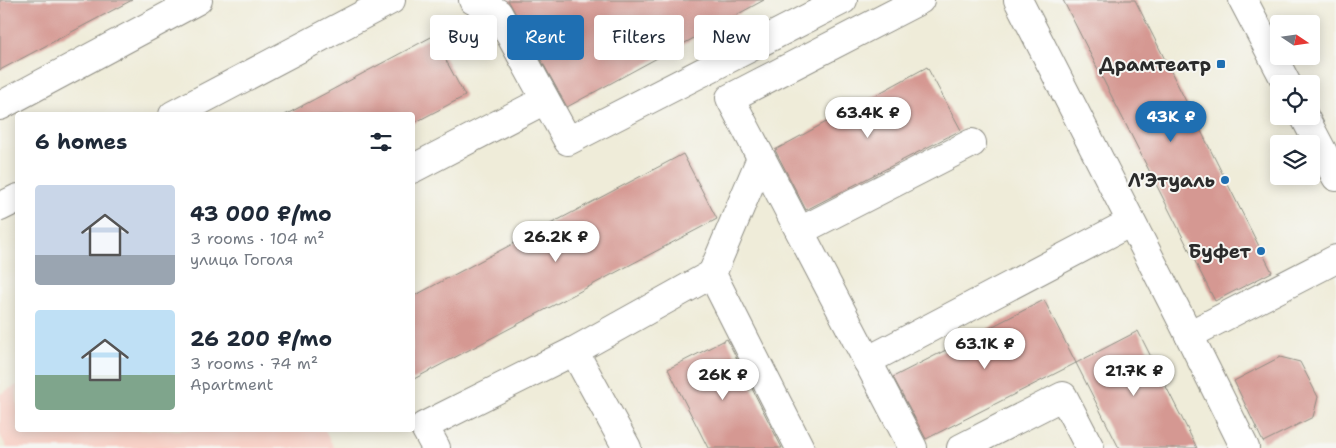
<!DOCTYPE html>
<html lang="en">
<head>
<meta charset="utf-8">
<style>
	:root { --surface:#fff; --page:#f6f6f7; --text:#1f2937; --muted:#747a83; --accent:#1f6fb2 }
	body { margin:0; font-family:"Shantell Sans",sans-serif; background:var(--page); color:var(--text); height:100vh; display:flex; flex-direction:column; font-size:19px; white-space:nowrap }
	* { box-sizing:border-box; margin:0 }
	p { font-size:16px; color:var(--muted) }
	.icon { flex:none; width:28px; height:28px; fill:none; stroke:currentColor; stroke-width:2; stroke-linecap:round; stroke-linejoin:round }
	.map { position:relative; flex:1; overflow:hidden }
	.details { position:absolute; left:15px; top:112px; width:400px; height:320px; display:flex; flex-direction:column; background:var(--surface); border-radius:5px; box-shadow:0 2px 12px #0003 }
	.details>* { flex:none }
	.hud { position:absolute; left:430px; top:15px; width:475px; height:45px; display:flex; gap:10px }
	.needle { width:32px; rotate:103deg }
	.buttons { position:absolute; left:1270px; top:15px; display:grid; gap:10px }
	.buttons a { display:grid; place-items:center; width:50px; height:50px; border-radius:5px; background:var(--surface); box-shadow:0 2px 12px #0003; font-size:25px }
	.price { position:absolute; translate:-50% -42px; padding:0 11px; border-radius:18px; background:#fff; color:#222; font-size:16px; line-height:32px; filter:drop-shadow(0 1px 2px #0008) }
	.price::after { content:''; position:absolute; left:50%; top:30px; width:15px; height:11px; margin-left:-8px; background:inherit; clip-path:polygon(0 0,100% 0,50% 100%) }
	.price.selected { background:var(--accent); color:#fff }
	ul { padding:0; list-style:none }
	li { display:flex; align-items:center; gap:15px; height:125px; padding:0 20px }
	li span { display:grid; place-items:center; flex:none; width:140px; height:100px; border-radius:5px; color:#555 }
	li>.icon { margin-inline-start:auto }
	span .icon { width:60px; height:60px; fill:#fffc; stroke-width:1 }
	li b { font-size:21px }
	h2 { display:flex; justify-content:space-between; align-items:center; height:60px; padding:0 20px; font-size:21px }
	.chip { padding:0 18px; border-radius:5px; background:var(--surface); box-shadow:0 2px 12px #0003; font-size:18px; line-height:45px }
	.chip.selected { background:var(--accent); color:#fff }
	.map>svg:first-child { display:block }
</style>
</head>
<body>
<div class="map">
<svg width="1336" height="448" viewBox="0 0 1336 448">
	<rect width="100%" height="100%" fill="#f6f6f2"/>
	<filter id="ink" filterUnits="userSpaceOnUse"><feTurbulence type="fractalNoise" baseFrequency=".02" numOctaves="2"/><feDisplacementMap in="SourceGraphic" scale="10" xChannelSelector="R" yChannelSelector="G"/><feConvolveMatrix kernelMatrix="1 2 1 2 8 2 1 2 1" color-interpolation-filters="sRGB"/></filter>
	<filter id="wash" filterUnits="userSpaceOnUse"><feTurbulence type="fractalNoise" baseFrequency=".0096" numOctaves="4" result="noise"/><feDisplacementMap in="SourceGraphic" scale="20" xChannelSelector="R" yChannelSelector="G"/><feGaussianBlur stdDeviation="1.12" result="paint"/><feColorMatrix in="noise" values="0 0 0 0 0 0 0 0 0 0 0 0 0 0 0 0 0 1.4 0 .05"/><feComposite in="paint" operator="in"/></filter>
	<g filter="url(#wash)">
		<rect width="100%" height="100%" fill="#efecd9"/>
		<!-- built -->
		<polygon fill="#f7d1c7" points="17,385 18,430 325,430 334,448 7,448 0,435 0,394"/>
		<g id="blocks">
			<!-- building -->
			<g fill="#d59892">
				<polygon points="0,0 132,0 0,70"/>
				<polygon points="508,0 764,0 567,107"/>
				<polygon points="1063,0 1135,0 1272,272 1215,301"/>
				<polygon points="433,36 465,96 412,124 412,115 285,115"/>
				<polygon points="927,67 961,130 806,210 775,150"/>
				<polygon points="683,154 717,219 412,380 412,297"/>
				<polygon points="1044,300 1076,363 926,439 893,377"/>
				<polygon points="1138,331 1197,448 1119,448 1076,363"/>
				<polygon points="727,339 782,448 708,448 668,369"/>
				<polygon points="1280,357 1300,362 1318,397 1313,417 1263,442 1234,381"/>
			</g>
		</g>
	</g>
	<g filter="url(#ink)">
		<use href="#blocks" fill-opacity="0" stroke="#8d8c82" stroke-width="1"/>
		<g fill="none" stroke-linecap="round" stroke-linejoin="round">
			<!-- minor casing -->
			<g stroke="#8d8c82" stroke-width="30">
				<g id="minor">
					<polyline points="473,0 498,13 568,141 843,0"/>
					<polyline points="1018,0 1182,321 1245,448"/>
					<polyline points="0,106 198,0"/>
					<polyline points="173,115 391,0"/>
					<polyline points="761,158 712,274 800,448"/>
					<polyline points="412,169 545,100"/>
					<polyline points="0,207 18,198"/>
					<polyline points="800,231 972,143"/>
					<polyline points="1189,335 1336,259"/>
					<polyline points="574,351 627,448"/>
					<polyline points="867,361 1131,222"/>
					<polyline points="436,448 424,426 574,351 712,274"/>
					<polyline points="913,448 730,98 920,0"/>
					<polyline points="961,448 1063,396 1090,448"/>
				</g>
			</g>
			<!-- major casing -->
			<g stroke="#8d8c82" stroke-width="30">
				<g id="major">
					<polyline points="1243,0 1287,84"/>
					<polyline points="1304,116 1336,177"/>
				</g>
			</g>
			<!-- minor -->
			<use href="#minor" stroke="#fff" stroke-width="28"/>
			<!-- major -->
			<use href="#major" stroke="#fff" stroke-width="28"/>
		</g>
	</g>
	<!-- markers -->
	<g fill="#1f6fb2" stroke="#f6f6f2" stroke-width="2">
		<rect x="1216" y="59" width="10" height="10" rx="2.5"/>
		<circle cx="1225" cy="180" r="5"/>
		<circle cx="1261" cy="251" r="5"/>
	</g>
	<g text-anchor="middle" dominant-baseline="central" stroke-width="4" stroke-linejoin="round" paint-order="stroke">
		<!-- poi labels -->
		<g font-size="19" font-weight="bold" fill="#2b2b2b" stroke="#f6f6f2" text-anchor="end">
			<text x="1211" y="64">Драмтеатр</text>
			<text x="1215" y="180">Л'Этуаль</text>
			<text x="1251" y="251">Буфет</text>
		</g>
	</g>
</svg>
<div class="buttons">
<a><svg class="needle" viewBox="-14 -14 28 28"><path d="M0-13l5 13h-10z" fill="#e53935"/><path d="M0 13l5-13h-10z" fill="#747a83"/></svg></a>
<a><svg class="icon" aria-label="locate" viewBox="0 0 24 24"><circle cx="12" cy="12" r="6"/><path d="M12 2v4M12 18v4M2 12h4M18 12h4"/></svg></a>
<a><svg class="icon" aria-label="layers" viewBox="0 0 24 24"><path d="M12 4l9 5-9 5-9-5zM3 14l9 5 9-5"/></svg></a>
</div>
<b class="price" style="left:868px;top:139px">63.4K ₽</b>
<b class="price selected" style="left:1171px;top:143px">43K ₽</b>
<b class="price" style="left:556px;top:263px">26.2K ₽</b>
<b class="price" style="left:985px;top:370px">63.1K ₽</b>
<b class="price" style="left:1134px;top:397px">21.7K ₽</b>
<b class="price" style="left:723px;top:401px">26K ₽</b>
<div class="hud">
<a class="chip">Buy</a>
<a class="chip selected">Rent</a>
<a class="chip">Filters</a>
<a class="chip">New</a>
</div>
<section class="details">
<h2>6 homes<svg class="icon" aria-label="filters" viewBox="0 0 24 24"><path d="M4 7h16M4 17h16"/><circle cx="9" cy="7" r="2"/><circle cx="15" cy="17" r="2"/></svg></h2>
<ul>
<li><span style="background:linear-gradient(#c9d6e8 70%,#9aa5b1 0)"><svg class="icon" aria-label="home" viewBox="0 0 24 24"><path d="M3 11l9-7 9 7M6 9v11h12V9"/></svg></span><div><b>43 000 ₽/mo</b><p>3 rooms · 104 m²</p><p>улица Гоголя</p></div></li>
<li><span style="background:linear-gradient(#bfe0f5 65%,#7fa58c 0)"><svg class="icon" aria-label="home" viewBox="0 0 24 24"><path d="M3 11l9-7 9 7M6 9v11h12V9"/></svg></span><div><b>26 200 ₽/mo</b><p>3 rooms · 74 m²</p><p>Apartment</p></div></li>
</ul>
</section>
</div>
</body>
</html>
